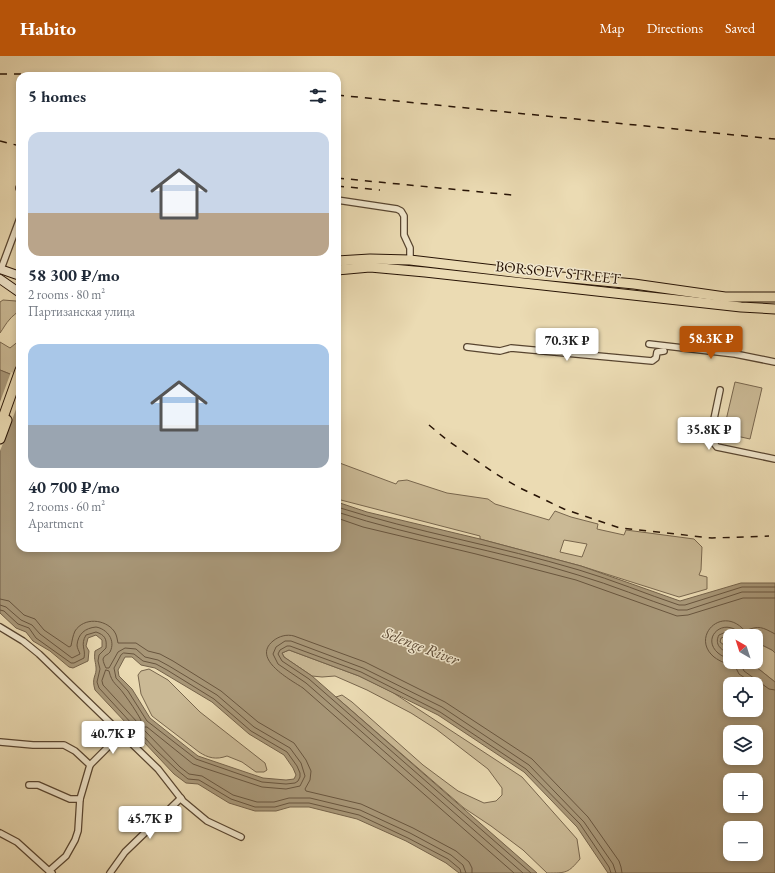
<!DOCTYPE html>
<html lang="en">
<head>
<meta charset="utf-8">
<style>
	:root { --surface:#fff; --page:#f2f2f3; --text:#1f2937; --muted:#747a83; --accent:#b45309 }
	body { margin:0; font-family:"EB Garamond",serif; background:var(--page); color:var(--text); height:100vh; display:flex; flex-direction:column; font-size:15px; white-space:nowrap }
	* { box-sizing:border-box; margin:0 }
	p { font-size:13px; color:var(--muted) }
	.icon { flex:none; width:22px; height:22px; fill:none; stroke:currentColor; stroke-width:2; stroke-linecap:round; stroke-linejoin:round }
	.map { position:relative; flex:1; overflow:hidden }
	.panel { position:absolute; left:16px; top:16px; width:325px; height:480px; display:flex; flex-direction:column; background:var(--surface); border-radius:12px; box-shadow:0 2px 6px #0003 }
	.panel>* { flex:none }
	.needle { width:26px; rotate:321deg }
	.fabs { position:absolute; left:723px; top:573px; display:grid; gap:8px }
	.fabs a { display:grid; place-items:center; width:40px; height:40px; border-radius:8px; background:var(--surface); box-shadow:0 2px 6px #0003; font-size:20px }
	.price { position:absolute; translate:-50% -34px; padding:0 9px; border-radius:4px; background:#fff; color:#222; font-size:13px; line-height:26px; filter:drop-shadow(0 1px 2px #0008) }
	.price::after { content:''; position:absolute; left:50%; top:24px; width:12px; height:9px; margin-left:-6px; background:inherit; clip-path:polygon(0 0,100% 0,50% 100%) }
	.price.current { background:var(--accent); color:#fff }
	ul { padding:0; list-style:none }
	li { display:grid; align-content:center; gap:8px; height:212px; padding:0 12px }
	li span { display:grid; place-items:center; height:124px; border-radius:12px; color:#555 }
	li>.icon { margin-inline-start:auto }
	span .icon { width:72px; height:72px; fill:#fffc; stroke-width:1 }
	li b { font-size:17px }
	h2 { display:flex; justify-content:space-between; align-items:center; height:48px; padding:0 12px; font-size:17px }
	header { display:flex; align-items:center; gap:24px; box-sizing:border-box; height:56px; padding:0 20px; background:var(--accent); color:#fff }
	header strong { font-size:19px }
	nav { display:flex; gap:22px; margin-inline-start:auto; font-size:14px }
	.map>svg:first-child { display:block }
</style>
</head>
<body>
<header>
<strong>Habito</strong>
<nav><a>Map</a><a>Directions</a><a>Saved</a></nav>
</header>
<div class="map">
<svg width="775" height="817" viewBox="0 0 775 817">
	<rect width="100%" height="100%" fill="#ebdbb3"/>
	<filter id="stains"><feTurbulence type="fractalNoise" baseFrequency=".005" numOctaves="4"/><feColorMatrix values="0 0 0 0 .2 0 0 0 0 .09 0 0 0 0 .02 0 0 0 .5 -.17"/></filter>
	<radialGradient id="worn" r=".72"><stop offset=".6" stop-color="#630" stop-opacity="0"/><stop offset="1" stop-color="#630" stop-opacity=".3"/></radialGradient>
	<!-- green -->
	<g fill="#cab995" stroke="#78664d" fill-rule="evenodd">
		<path d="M3,244L16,245L20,250C19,257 14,258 10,263C6,267 3,273 0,277V246Z"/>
		<polygon points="20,284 20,322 0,314 0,286 10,292"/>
		<polygon points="735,326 762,332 750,383 723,377"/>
		<path d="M337,406L396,428L398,425L407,424L447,437L488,443L495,448L549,464L555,455L571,461L598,468L597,473L624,479L626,474L694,483L702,491L701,514L699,519L707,521V533L679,541L581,510L480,483V480L337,443ZM564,484L587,488L582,501L560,496Z"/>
		<polygon points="727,580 730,580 730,594 720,586 721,582"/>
		<polygon points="756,586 772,594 775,597 775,626 760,614 748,606 756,606"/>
		<path d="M289,594L359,620L392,636L522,721L577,783L580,803C568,817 567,817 547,817L523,794L491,770L464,752L336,641L342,639L352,646L423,709L458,735L484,747L496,745L502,739V732L488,713L436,673L411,657L367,634L335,620L322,621L312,620L284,601L282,597Z"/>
		<path d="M149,613L168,624L200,656L265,707L267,714L264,716H256L242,706L227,700C216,704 208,702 199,696L152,660L141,638L138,619L141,615Z"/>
	</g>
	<!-- water -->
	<path fill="#a89778" stroke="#74624a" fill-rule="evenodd" d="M0,314L20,322V492H337V446L367,456L480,483L581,510L680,545L741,527H775V597L772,594L756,586V580H727L721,582L720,586L730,594V606H748L760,614L775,626V817H608L577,771L524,716L438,659L359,620L289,594L282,597L284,601L312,620L537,817H459L446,807L406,785L357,763L309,751H290L276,755H255L229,747L198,728L186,727L174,718L95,634C91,621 97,620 96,611C95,603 94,604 95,595L102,591V584L96,579L88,582L86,590L89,595L88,605L73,612L69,611L50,595L33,585L26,576L16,572L0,557ZM125,601H132L141,609L155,612L212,646L249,678L284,699L293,712L296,719L294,723L286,724L263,722L198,700L150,662L132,633L119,620L118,614ZM730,628H756V654H730ZM730,676H756V702H730ZM730,724H756V750H730ZM730,772H756V798H730Z"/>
	<!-- pier -->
	<polygon fill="#ebdbb3" points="11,316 20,320 20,343 0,395 0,346"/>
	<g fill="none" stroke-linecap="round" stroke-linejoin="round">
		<!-- shore -->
		<g stroke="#68553e" stroke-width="1">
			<path d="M337,451C416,476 499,490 579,514C613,524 646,538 679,549H685L742,531H775"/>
			<path d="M337,456C416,482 499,494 578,519C612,529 645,543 678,554H687L742,536H775"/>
			<polyline points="337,462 363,471 476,498 576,524 677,560 688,559 743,542 775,542"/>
			<path d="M0,543L9,545L24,559L35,563L44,574L69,591L71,590C72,585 73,579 75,575C84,561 105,563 114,575C117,579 117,583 118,587H136L148,595L160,598L173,605L221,635L258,666L294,687L306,704L311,715L310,724L305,733L306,735L361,748L413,772L456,795L469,806L472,812V817"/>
			<path d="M0,549L6,551L21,564L32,569L40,578L72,602L80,598C79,595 77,592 77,589C78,578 85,572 96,571C107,573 116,584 110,596C108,599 104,599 103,603C103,606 105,610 106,612H109L118,596L125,592L136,593L145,601L158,604L169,610L217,639L254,671L290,692L301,707L305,720L300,730L286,733L262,731L204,712L193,708L147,671H144V674L180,711L189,718L202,720L233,739L257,746H274L289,742H310L360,754L410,777L451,799L463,809L466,817"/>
			<path d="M0,554L4,555L18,568L29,572L36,582L71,607H74L84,602C86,593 80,589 86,579L96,576C105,579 107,583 106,592L99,599L98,605L100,613L97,626L99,632L156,694L177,714L188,723L199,724L231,743L255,751H275L289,747H309L359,759L408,782L448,803L460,813L461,817"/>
			<polygon points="124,597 134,598 143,605 156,608 167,614 214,643 251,675 287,696 297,710 300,717 300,721 298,725 295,727 286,728 262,726 196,703 147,665 128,635 116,622 114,612 121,599"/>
			<path d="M730,597C721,595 714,588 719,579L726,576L731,577L734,580"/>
			<path d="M730,602C725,602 722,600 718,597C702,583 720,564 736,574L739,580"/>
			<polyline points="741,606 742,611 744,615 769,633 775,634"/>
			<path d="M106,614L109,615C112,628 117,628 124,638C130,646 136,655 141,664L140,667H138L103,629L102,625Z"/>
			<path d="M754,628L739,618L734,608C726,608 721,606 714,601C690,581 722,548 745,575C759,569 762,571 775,578"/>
			<path d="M514,817L303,632C291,624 251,603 273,585C279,580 287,578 294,580L365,606L445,646L532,703L588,761L619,805L621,811L622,817"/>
			<polyline points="523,817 306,627 278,608 273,598 276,591 285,585 291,585 363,612 442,651 529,709 584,766 613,808 616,817"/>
			<polyline points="531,817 309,623 282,605 278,598 280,594 287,590 290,590 361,616 440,656 526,713 580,768 609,811 611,817"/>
		</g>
		<!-- street casing -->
		<g stroke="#584530" stroke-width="8">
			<g id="street">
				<polyline points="19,132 20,132"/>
				<polyline points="337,144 397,153 401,155 404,160 404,179 410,192 410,204"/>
				<polyline points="1,213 20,162"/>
				<polyline points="649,288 735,298 775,306"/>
				<polyline points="467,291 500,295 511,292 652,305 656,302 657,296 664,295"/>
				<polyline points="720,334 710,382 717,391 775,403"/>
				<polyline points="0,571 23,585 39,598 158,713 183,745 207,765 241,781"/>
				<polyline points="0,686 33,689 64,689 75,695 90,709 80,743 78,775 75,784 66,800 49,815 52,817"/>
				<polyline points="90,709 110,689 118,675"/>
				<polyline points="29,729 38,729 70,743 80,743"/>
				<polyline points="0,777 17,786 49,815"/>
				<polyline points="110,817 125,796 181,742"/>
			</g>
		</g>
		<!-- secondary casing -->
		<g stroke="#271305" stroke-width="10">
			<g id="secondary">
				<polyline points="0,213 20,220"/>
				<polyline points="0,223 20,237"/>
			</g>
		</g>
		<!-- primary casing -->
		<g stroke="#271305" stroke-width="11">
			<g id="primary">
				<polyline points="337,205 370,203 410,204 520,217 634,228 725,241 775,241"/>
				<polyline points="337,214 370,211 425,216 741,251 775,253"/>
				<polyline points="0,370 20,314"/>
				<polyline points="0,383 7,364"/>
			</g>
		</g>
		<!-- street -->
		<use href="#street" stroke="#f2e8ce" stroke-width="5.5"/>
		<!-- secondary -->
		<use href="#secondary" stroke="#f2e8ce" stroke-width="8"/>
		<!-- primary -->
		<use href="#primary" stroke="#ebdbb3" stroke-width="9"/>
		<!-- rail -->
		<g stroke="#271305" stroke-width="1.5" stroke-dasharray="7 7" stroke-linecap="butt">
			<polyline points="0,18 96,18 153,20"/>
			<polyline points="337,39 775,83"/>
			<polyline points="0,85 20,90"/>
			<polyline points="337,122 512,139"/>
			<polyline points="337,130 380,134"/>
			<polyline points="429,369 447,384 496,418 518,431 564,453 620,472 712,482 769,480"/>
		</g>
	</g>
	<g text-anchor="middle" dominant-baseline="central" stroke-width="3" stroke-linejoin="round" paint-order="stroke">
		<!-- street labels -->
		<g font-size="15" fill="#271305" stroke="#f2e8ce">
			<text transform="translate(558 216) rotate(6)">BORSOEV STREET</text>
		</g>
		<!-- water labels -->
		<g font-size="16" font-style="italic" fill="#5b4833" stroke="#f2e8ce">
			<text transform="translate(421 590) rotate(21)">Selenge River</text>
		</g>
	</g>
	<rect width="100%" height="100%" filter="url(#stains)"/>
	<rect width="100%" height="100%" fill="url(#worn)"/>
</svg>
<div class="fabs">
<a><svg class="needle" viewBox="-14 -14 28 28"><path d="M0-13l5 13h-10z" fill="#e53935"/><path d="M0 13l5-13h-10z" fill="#747a83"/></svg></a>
<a><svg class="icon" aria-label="locate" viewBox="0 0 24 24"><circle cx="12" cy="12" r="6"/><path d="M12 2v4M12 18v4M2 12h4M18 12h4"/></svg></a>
<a><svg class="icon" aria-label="layers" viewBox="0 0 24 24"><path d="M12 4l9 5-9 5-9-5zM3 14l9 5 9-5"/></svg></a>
<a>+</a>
<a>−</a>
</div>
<b class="price current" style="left:711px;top:304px">58.3K ₽</b>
<b class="price" style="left:567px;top:306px">70.3K ₽</b>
<b class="price" style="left:709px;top:395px">35.8K ₽</b>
<b class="price" style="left:113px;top:699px">40.7K ₽</b>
<b class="price" style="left:150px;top:784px">45.7K ₽</b>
<section class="panel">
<h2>5 homes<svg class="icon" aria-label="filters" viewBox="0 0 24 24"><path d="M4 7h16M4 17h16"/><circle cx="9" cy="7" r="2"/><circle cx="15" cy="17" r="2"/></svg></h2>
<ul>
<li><span style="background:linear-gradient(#c9d6e8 65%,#b9a48a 0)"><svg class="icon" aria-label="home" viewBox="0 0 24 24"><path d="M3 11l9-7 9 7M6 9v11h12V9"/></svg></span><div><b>58 300 ₽/mo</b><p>2 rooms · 80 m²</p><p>Партизанская улица</p></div></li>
<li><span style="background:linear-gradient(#a9c7e8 65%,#9aa5b1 0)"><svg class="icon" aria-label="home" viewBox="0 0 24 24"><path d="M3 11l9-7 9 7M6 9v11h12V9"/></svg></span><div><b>40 700 ₽/mo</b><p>2 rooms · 60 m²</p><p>Apartment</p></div></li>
</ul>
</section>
</div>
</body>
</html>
